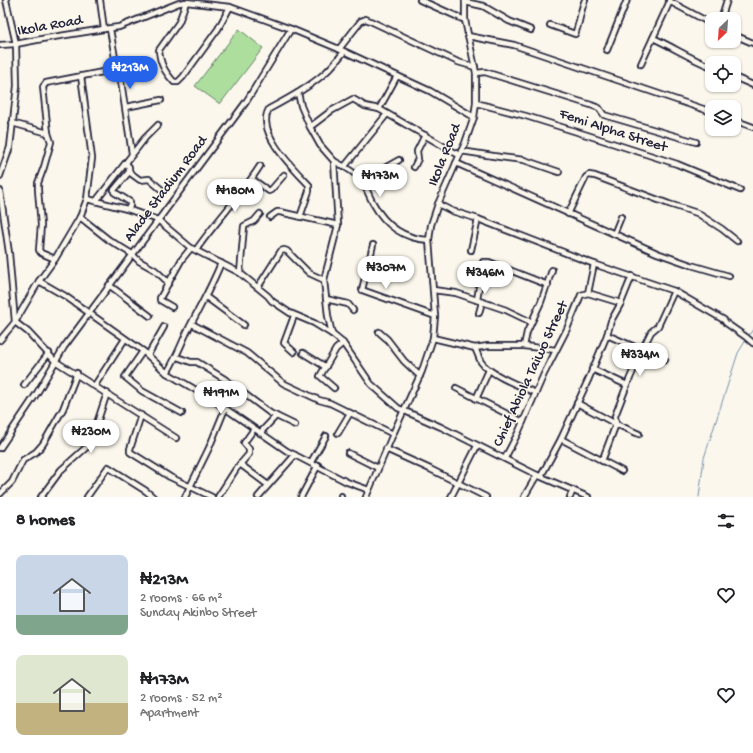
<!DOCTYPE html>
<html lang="en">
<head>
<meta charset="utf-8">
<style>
	:root { --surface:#fff; --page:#f2f2f2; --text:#202124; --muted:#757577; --accent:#2563eb }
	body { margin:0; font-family:"Gochi Hand",sans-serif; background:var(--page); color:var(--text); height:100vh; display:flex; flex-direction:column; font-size:15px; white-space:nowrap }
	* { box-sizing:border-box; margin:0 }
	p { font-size:13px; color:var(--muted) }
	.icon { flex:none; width:22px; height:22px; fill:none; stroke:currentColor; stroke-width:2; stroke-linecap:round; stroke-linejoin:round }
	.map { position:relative; height:497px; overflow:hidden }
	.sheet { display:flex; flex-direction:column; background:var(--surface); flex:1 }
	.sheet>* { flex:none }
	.needle { width:26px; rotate:205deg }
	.tools { position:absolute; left:705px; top:12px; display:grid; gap:8px }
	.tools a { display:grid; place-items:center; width:36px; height:36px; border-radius:8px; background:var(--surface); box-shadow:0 1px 3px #0004; font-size:20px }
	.price { position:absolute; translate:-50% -34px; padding:0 9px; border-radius:14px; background:#fff; color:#222; font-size:13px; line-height:26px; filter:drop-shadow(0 1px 2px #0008) }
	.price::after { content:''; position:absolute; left:50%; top:24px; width:12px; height:9px; margin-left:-6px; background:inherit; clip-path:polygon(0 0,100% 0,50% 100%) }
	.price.selected { background:var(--accent); color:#fff }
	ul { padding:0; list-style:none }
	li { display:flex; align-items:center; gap:12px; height:100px; padding:0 16px }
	li span { display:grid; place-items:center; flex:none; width:112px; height:80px; border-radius:8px; color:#555 }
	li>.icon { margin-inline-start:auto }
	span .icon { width:48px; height:48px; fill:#fffc; stroke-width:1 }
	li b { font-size:17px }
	h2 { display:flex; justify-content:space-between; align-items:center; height:48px; padding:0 16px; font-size:17px }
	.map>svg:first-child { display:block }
</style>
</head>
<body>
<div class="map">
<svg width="753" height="497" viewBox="0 0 753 497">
	<rect width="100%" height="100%" fill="#fbf7ec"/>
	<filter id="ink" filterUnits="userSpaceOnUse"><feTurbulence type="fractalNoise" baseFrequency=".025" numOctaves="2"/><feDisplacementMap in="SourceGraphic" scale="8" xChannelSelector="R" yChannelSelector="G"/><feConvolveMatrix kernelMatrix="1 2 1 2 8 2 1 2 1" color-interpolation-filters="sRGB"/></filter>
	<g filter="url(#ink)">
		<!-- green -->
		<polygon fill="#adde9e" stroke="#68806c" points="239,29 263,48 220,104 195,86"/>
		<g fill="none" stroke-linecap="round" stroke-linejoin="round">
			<!-- stream -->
			<g stroke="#758fac" stroke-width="1">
				<polyline points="748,337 753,329"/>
				<polyline points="699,497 704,458 738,353 746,340"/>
			</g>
			<!-- minor casing -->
			<g stroke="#22223b" stroke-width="8">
				<g id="minor">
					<polyline points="100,0 104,29 119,27 179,3 186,2 230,7 291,29 339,49 430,91 474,117"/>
					<polyline points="420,0 465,20"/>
					<polyline points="669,1 712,24"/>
					<path d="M186,2L179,22L159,50C160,64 165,72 174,82H178L183,77L218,29L230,7"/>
					<polyline points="465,2 483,6 509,21 531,30"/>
					<polyline points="721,19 727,0"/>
					<path d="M550,25L575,34C580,23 580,11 585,0"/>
					<polyline points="110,29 115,58 119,68 132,154"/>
					<polyline points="734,35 753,43"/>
					<polyline points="468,36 514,45 712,112"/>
					<path d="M653,38C673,47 691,59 712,67"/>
					<polyline points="0,45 16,44 47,38 104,29"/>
					<polyline points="339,49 361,21 366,19 458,62 475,67"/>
					<polyline points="607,50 627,0"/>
					<polyline points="641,64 670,1"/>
					<polyline points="476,73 485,72 591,105 599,108 604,115 696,142"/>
					<polyline points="81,76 92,158 87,199 127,209 158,220 191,248 240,273 268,296 272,301 290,313 314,323 332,334 343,343 371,384 398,408 441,427 537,475 588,497"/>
					<polyline points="734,77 753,85"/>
					<polyline points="298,93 301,106 310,127 320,145 334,161 338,225 324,280"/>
					<polyline points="476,103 526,116 587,135 677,164 740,190"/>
					<polyline points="126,107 161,100"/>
					<polyline points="379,109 397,76"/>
					<polyline points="734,120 753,127"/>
					<polyline points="12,123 48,133"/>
					<polyline points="310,127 331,111 353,99 365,106 379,109 459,155"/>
					<polyline points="461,151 500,157 524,160 559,172"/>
					<path d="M334,161C344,166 355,172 362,181C366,187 369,196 373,203C385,225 404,239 429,240"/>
					<polyline points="126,163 129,167 129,172 140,180 149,179 162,190"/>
					<polyline points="456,163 657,253 691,265 729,276"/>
					<polyline points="345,166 387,114"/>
					<polyline points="388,167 396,177"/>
					<polyline points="414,167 418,159 417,151 425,135"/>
					<polyline points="0,176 10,147 17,86 16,44 6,0"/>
					<polyline points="252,179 269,191 271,190 284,175"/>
					<polyline points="362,182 374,174 399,160"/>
					<polyline points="0,191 9,253 15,322 28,332 55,361 176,438"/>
					<polyline points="96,201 145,138 158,125"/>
					<polyline points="438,204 452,211 478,219 594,264 674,291 724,320 726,323 746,337 753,343"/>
					<polyline points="127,209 130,206 130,202 114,192 114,190 129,172"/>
					<polyline points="568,214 586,177 589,175 595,176 669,204 697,213 722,229 737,241"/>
					<polyline points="80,217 109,240 132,254 139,261 155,270 169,283"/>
					<polyline points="270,217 277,212 280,212 338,225"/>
					<path d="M300,217L309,191V185C294,169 255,132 269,109C289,98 308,88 325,73C332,67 338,59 344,52"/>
					<polyline points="614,234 621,217"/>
					<polyline points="373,245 362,290 435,316"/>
					<path d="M196,250C216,221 241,196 260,166"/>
					<polyline points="471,250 478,219"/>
					<polyline points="55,259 41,253 39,250 41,225 38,190 38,183 44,167 51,142 48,133 43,87 46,83 144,64 150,64"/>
					<polyline points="240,273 244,226 254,221 260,214"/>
					<polyline points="39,281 65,296 143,351 167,373 213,400 287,451 347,482 369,490"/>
					<polyline points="109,285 150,316"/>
					<polyline points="258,287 281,251 284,250 287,251 309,273 324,280 328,316 332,334"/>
					<polyline points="433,290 456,293 506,310 531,322"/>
					<polyline points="588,293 594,264"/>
					<polyline points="206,297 244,325"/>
					<polyline points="326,299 348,304 353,310"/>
					<polyline points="477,300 483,262 489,262 548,285"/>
					<polyline points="172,307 160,300 160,298 182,259 191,248"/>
					<polyline points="479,313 482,302"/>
					<polyline points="192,324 247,353 283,383 319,400 330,403 393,434"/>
					<polyline points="379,332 387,339 404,361 420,376"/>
					<polyline points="607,335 665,360"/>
					<polyline points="433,338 475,348 488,346 524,346 556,350"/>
					<polyline points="0,340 15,322 39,281 55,259 80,217 87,199"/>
					<polyline points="524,346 527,332 541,302 552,270"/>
					<path d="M475,348C477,352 479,358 481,362C490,375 522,387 536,393"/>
					<polyline points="143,351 125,377 142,391 182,413"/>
					<polyline points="294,352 284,343 294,316"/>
					<polyline points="303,353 326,367"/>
					<polyline points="148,355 164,327"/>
					<polyline points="177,357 191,362 197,362 226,380 270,413 295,425"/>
					<polyline points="592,369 627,385"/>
					<path d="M167,373C175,360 180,348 186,334C198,310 211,288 221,263"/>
					<polyline points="24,385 49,353"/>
					<polyline points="95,385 125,339"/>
					<polyline points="334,388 320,376 336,349 343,343"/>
					<polyline points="456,388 523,422"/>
					<polyline points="476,399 489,370"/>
					<polyline points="577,403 616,424 639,434"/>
					<polyline points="141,415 130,449 130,452 170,477 212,497"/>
					<polyline points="260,433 276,416"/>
					<polyline points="338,433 350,413"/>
					<polyline points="561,439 622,471"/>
					<polyline points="0,448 37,393 64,347 246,102 291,29"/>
					<polyline points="386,449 430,469 486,497"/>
					<polyline points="348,453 378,468"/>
					<polyline points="505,458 519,431 544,374 567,329 581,295 588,293 621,303"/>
					<polyline points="602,461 616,424 615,416 627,385 642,350 651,332 658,326 674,291"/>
					<polyline points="311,462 326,436"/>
					<polyline points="240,464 268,485"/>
					<polyline points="541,476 561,439 589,378 607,335 611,321 621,303 632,276"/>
					<polyline points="0,494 12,482 23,460 36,452 43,444 63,409 77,373"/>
					<polyline points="41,497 61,470 90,444 107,393"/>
					<polyline points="87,497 108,467 146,491 153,497"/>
					<polyline points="185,497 209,448 225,409"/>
					<polyline points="218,497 236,469 249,454 249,449 244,443 254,429"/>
					<polyline points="258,497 295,455"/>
					<polyline points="301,497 318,465"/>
					<polyline points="341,497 341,496"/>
					<polyline points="366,497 393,434 422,371 433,338 435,316 429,240 431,225 438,204 465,143 474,117 476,103 476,73 465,20 465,0"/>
					<polyline points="451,497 477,446"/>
					<polyline points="524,497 537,475"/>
					<polyline points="570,497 573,490"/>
				</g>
			</g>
			<!-- minor -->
			<use href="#minor" stroke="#fbf7ec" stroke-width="4.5"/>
		</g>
	</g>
	<g text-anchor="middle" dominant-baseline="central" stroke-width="3" stroke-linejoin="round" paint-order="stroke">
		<!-- street labels -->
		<g font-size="15" fill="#22223b" stroke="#fbf7ec">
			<text transform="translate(50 26) rotate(-10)">Ikola Road</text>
			<text transform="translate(613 131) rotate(18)">Femi Alpha Street</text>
			<text transform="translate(445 155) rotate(-68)">Ikola Road</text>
			<text transform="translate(166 189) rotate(-53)">Alade Stadium Road</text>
			<text transform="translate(531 374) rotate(-65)">Chief Abiola Taiwo Street</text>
		</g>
	</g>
</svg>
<div class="tools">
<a><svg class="needle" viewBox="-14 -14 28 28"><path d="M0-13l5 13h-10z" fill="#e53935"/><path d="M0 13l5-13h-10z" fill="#757577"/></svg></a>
<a><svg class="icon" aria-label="locate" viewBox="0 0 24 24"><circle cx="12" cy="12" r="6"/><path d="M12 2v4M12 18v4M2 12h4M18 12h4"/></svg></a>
<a><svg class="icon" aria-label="layers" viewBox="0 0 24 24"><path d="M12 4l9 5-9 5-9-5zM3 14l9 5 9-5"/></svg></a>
</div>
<b class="price selected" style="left:130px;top:90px">₦213M</b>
<b class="price" style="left:380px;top:198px">₦173M</b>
<b class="price" style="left:235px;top:213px">₦180M</b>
<b class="price" style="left:386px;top:290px">₦307M</b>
<b class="price" style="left:485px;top:295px">₦346M</b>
<b class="price" style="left:640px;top:377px">₦334M</b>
<b class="price" style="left:221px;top:415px">₦191M</b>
<b class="price" style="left:91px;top:454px">₦230M</b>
</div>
<section class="sheet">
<h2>8 homes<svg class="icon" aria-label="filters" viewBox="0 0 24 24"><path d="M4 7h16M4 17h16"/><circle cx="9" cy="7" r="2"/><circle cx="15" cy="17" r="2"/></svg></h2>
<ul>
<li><span style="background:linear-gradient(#c9d6e8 75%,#7fa58c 0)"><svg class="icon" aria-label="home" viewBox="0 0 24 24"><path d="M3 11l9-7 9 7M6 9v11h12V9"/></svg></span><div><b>₦213M</b><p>2 rooms · 66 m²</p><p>Sunday Akinbo Street</p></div><svg class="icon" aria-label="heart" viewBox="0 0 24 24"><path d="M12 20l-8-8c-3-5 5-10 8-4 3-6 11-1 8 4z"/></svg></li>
<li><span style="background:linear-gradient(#dfe7d0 60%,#c2b280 0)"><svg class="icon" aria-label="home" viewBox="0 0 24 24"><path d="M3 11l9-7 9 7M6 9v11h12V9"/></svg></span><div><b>₦173M</b><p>2 rooms · 52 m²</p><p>Apartment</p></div><svg class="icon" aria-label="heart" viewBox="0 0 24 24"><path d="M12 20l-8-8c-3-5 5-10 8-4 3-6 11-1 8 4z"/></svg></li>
</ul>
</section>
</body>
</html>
